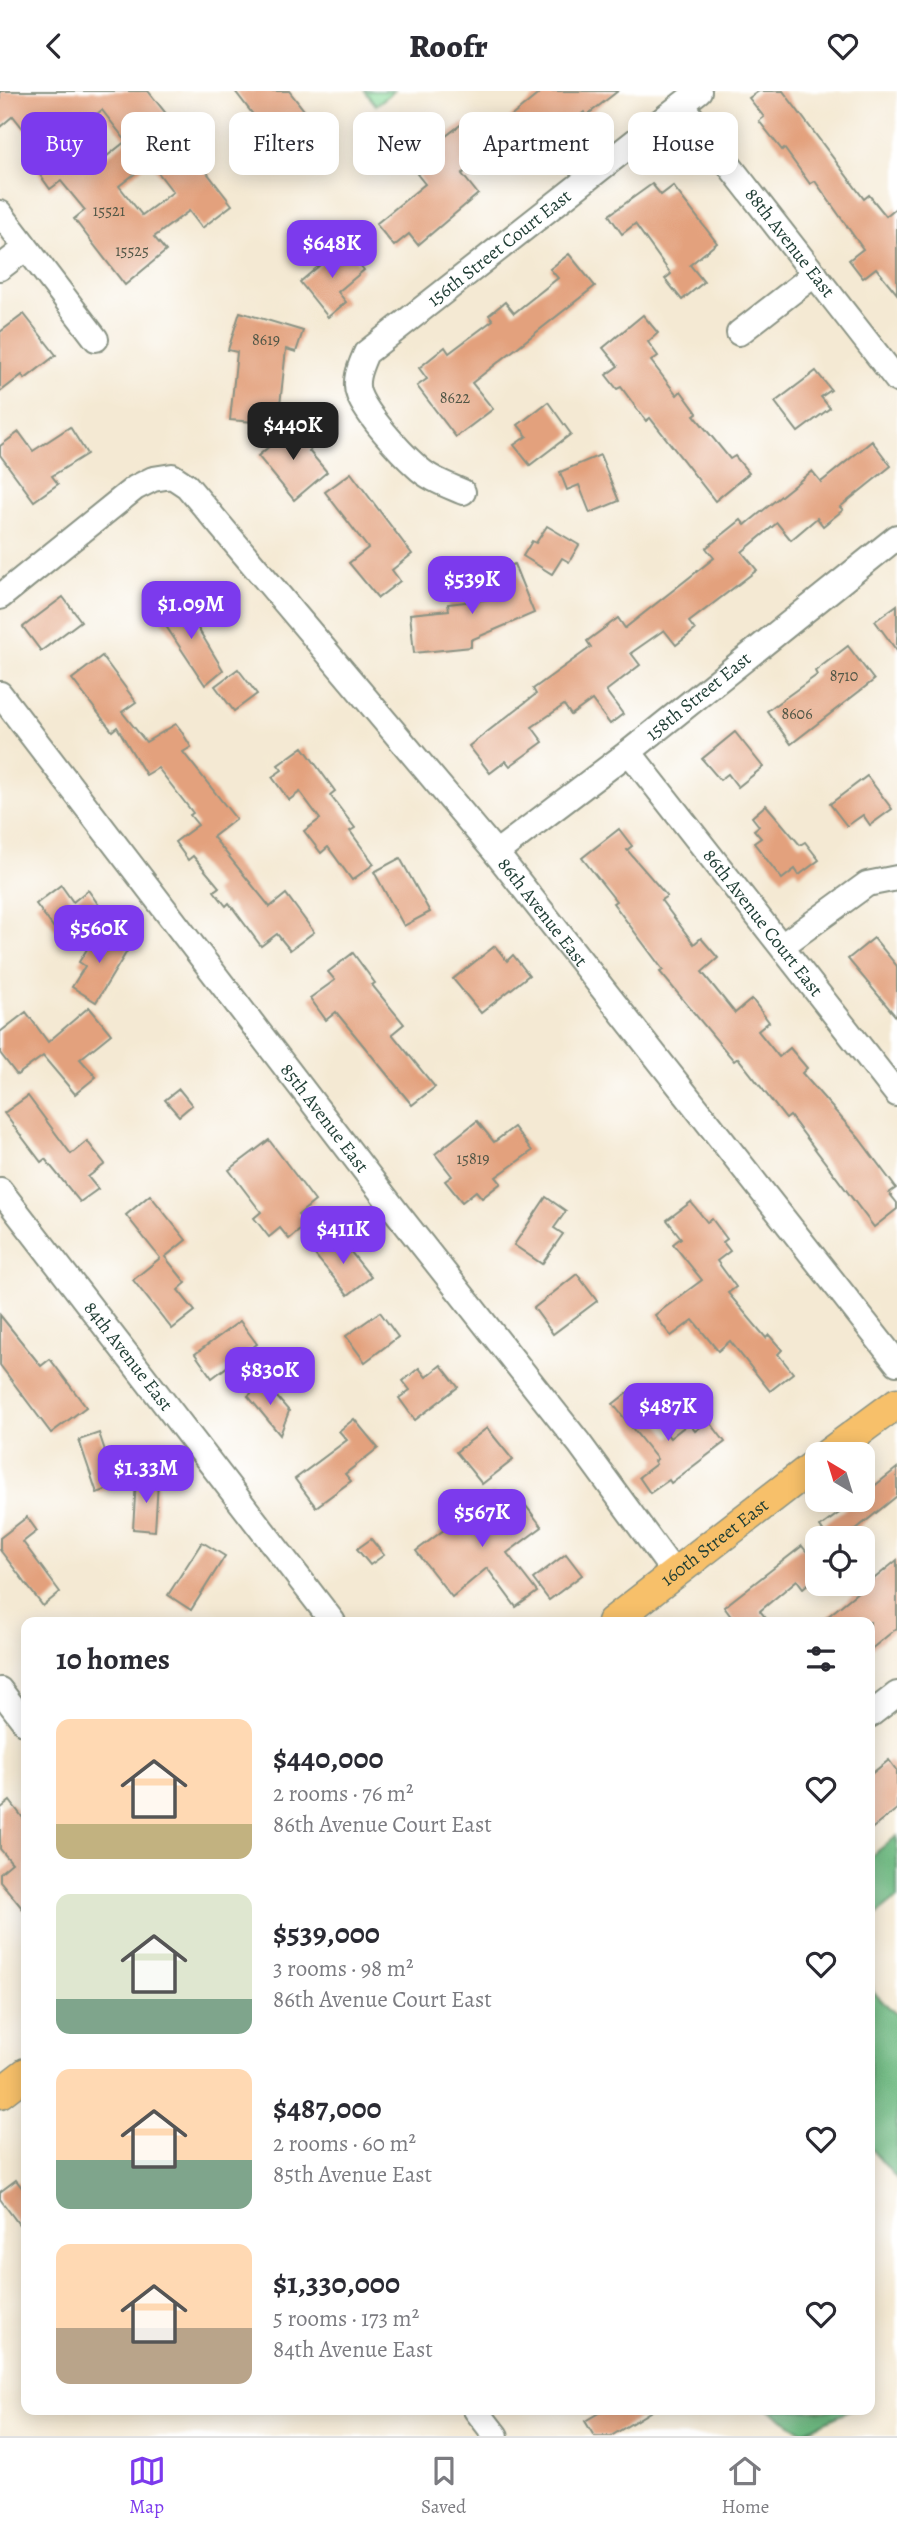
<!DOCTYPE html>
<html lang="en">
<head>
<meta charset="utf-8">
<style>
	:root { --surface:#fff; --page:#f7f7f7; --text:#2b2b33; --muted:#7c7c81; --line:#e1e1e2; --accent:#7c3aed }
	body { margin:0; font-family:Alegreya,serif; background:var(--page); color:var(--text); height:100vh; display:flex; flex-direction:column; font-size:26px; white-space:nowrap }
	* { box-sizing:border-box; margin:0 }
	p { font-size:23px; color:var(--muted) }
	.icon { flex:none; width:38px; height:38px; fill:none; stroke:currentColor; stroke-width:2; stroke-linecap:round; stroke-linejoin:round }
	.map { position:relative; flex:1; overflow:hidden }
	.panel { position:absolute; left:21px; top:1526px; width:854px; height:798px; display:flex; flex-direction:column; background:var(--surface); border-radius:14px; box-shadow:0 4px 18px #0003 }
	.panel>* { flex:none }
	.top-card { position:absolute; left:21px; top:21px; width:856px; height:63px; display:flex; gap:14px }
	.needle { width:46px; rotate:322deg }
	.controls { position:absolute; left:805px; top:1351px; display:grid; gap:14px }
	.controls a { display:grid; place-items:center; width:70px; height:70px; border-radius:14px; background:var(--surface); box-shadow:0 4px 18px #0003; font-size:35px }
	.price { position:absolute; translate:-50% -60px; padding:0 16px; border-radius:14px; background:var(--accent); color:#fff; font-size:23px; line-height:46px; filter:drop-shadow(0 2px 4px #0008) }
	.price::after { content:''; position:absolute; left:50%; top:42px; width:21px; height:16px; margin-left:-10px; background:inherit; clip-path:polygon(0 0,100% 0,50% 100%) }
	.price.active { background:#222; color:#fff }
	ul { padding:0; list-style:none }
	li { display:flex; align-items:center; gap:21px; height:175px; padding:0 35px }
	li span { display:grid; place-items:center; flex:none; width:196px; height:140px; border-radius:14px; color:#555 }
	li>.icon { margin-inline-start:auto }
	span .icon { width:84px; height:84px; fill:#fffc; stroke-width:1 }
	li b { font-size:30px }
	h2 { display:flex; justify-content:space-between; align-items:center; height:84px; padding:0 35px; font-size:30px }
	.tag { padding:0 24px; border-radius:14px; background:var(--surface); box-shadow:0 4px 18px #0003; font-size:24px; line-height:63px }
	.tag.active { background:var(--accent); color:#fff }
	header { display:flex; justify-content:space-between; align-items:center; height:91px; padding:0 35px; background:var(--surface); font-size:32px; font-weight:800 }
	.tabs { display:flex; justify-content:space-around; align-items:center; height:98px; border-top:2px solid var(--line); background:var(--surface); font-size:19px; color:var(--muted) }
	.tabs a { display:grid; justify-items:center; gap:4px }
	.tabs .active { color:var(--accent) }
	.map>svg:first-child { display:block }
</style>
</head>
<body>
<header><svg class="icon" aria-label="back" viewBox="0 0 24 24"><path d="M15 5l-7 7 7 7"/></svg>Roofr<svg class="icon" aria-label="heart" viewBox="0 0 24 24"><path d="M12 20l-8-8c-3-5 5-10 8-4 3-6 11-1 8 4z"/></svg></header>
<div class="map">
<svg width="897" height="2345" viewBox="0 0 897 2345">
	<rect width="100%" height="100%" fill="#fff"/>
	<filter id="ink" filterUnits="userSpaceOnUse"><feTurbulence type="fractalNoise" baseFrequency=".0143" numOctaves="2"/><feDisplacementMap in="SourceGraphic" scale="14" xChannelSelector="R" yChannelSelector="G"/><feConvolveMatrix kernelMatrix="1 2 1 2 8 2 1 2 1" color-interpolation-filters="sRGB"/></filter>
	<filter id="wash" filterUnits="userSpaceOnUse"><feTurbulence type="fractalNoise" baseFrequency=".00686" numOctaves="4" result="noise"/><feDisplacementMap in="SourceGraphic" scale="28" xChannelSelector="R" yChannelSelector="G"/><feGaussianBlur stdDeviation="1.57" result="paint"/><feColorMatrix in="noise" values="0 0 0 0 0 0 0 0 0 0 0 0 0 0 0 0 0 1.4 0 .05"/><feComposite in="paint" operator="in"/></filter>
	<g filter="url(#wash)">
		<rect width="100%" height="100%" fill="#f4e9d3"/>
		<!-- green -->
		<polygon fill="#89d999" stroke="#548b66" stroke-width="2" points="365,0 394,0 376,14"/>
		<!-- forest -->
		<g fill="#6eb981" stroke="#467b5a" stroke-width="2">
			<polygon points="897,1745 897,1807 870,1829 870,1766"/>
			<polygon points="870,1877 873,1901 897,1924 897,2088 870,2057"/>
			<polygon points="769,2319 851,2319 803,2341"/>
		</g>
		<g id="blocks">
			<!-- building -->
			<g fill="#e3a17d" fill-rule="evenodd">
				<path d="M0,0H148L191,54L188,57L232,114L202,137L189,120L154,146L166,160L125,194L74,128L85,119L61,90L50,98L25,63L36,54L13,25L0,36ZM102,19L126,50L97,73L74,41ZM150,71L173,101L142,124L119,95Z"/>
				<polygon points="235,0 289,0 311,28 316,24 330,42 290,72"/>
				<polygon points="542,0 618,0 587,24 584,21 550,50 542,40 516,61 497,37"/>
				<polygon points="759,0 783,0 864,108 869,104 886,125 897,116 897,203 876,177 863,187 849,169 863,158 815,90 810,93 784,57 782,59 759,30 764,26 749,7"/>
				<polygon points="463,32 487,63 462,83 478,103 418,154 409,143 394,155 376,133 425,93 417,83 444,62 437,52"/>
				<polygon points="652,93 661,104 673,95 717,152 690,174 704,191 682,209 665,188 671,183 635,133 622,143 609,124"/>
				<polygon points="344,154 364,179 338,201 346,211 328,226 300,191"/>
				<polygon points="569,163 595,195 472,292 493,318 456,346 417,295 427,288 419,277 445,256 449,262 493,229 489,224 505,211 514,222 558,187 550,178"/>
				<polygon points="240,221 303,240 296,261 286,258 278,333 230,329 237,261 228,259"/>
				<polygon points="24,223 56,264 25,288 22,284 0,301 0,241"/>
				<polygon points="643,224 658,242 648,251 658,265 651,270 677,304 681,300 697,322 694,324 730,368 735,365 749,382 715,410 650,327 646,330 621,296 617,298 606,284 618,275 603,257"/>
				<polygon points="816,280 831,299 821,306 830,317 798,341 775,311"/>
				<polygon points="548,311 571,343 530,374 514,354 527,345 518,334"/>
				<polygon points="297,332 315,354 309,360 327,381 294,409 258,365"/>
				<polygon points="70,336 87,363 52,385 58,393 34,410 0,364 0,355 19,341 33,360"/>
				<polygon points="872,350 891,375 840,416 843,419 823,435 817,427 791,449 777,432 742,461 757,479 689,531 695,539 676,554 664,539 631,562 640,574 606,600 623,623 610,633 592,609 571,624 564,614 532,636 543,651 510,675 506,670 490,682 469,655 536,603 533,598 591,556 587,550 618,527 625,537 714,467 706,457 741,429 745,434 812,380 821,391"/>
				<polygon points="600,364 619,410 590,422 579,394 567,399 560,381"/>
				<polygon points="351,382 412,463 392,479 400,490 378,507 349,472 368,457 325,401"/>
				<polygon points="547,435 579,454 569,471 562,467 552,483 523,465 532,450 536,452"/>
				<polygon points="514,473 534,522 471,549 471,556 414,562 410,523 449,519 448,513 499,507 490,484"/>
				<polygon points="63,506 81,530 41,560 23,536"/>
				<polygon points="181,509 223,579 205,594 158,523"/>
				<polygon points="897,514 897,560 875,530"/>
				<polygon points="848,555 874,589 791,653 767,620 817,584 815,580"/>
				<polygon points="102,565 136,611 122,621 146,651 176,633 180,638 191,656 183,661 236,728 213,746 270,816 286,803 314,841 290,859 277,843 261,855 229,812 226,815 214,800 219,796 193,765 188,769 175,751 198,734 190,724 193,722 158,677 146,684 117,636 112,640 72,588"/>
				<polygon points="238,578 257,603 234,620 215,595"/>
				<polygon points="735,641 763,676 738,696 728,683 720,689 702,668"/>
				<polygon points="303,656 335,700 330,704 355,737 350,740 374,773 352,789 328,756 321,762 304,740 320,728 300,701 289,709 272,686 282,679 278,674"/>
				<polygon points="867,685 892,718 870,734 863,724 847,735 830,713"/>
				<polygon points="766,714 800,754 805,751 819,769 799,784 795,778 782,788 754,752 761,747 754,739 759,735 752,726"/>
				<polygon points="619,738 632,755 627,759 667,805 661,809 694,853 701,847 718,867 702,881 735,922 752,908 769,931 758,940 779,966 790,957 807,977 802,982 858,1046 896,1097 889,1102 897,1112 897,1118 874,1136 790,1025 786,1028 738,967 734,970 660,881 663,879 613,812 616,810 582,767"/>
				<polygon points="400,767 430,821 404,835 374,781"/>
				<polygon points="61,794 73,811 88,799 103,820 63,849 36,813"/>
				<polygon points="99,839 129,857 96,911 72,896 85,875 79,871"/>
				<polygon points="874,847 897,875 897,927 848,868"/>
				<polygon points="495,855 507,870 513,864 529,884 481,922 453,888"/>
				<polygon points="353,862 375,892 372,894 404,933 392,943 435,996 412,1014 336,921 326,929 310,907 335,889 328,881"/>
				<polygon points="89,916 111,943 80,968 96,986 75,1003 43,965 17,984 0,962 0,941 26,921 48,951"/>
				<polygon points="179,998 192,1014 179,1025 165,1009"/>
				<polygon points="28,1005 71,1063 87,1050 105,1073 88,1086 98,1098 80,1111 45,1068 41,1071 4,1022"/>
				<polygon points="477,1030 494,1051 514,1036 532,1060 496,1086 501,1092 482,1107 476,1100 462,1111 445,1090 452,1085 435,1063"/>
				<polygon points="269,1049 315,1110 298,1124 306,1134 289,1148 280,1137 269,1146 254,1127 261,1121 229,1079"/>
				<polygon points="150,1104 186,1149 165,1166 186,1192 178,1199 195,1220 172,1238 133,1189 160,1167 126,1124"/>
				<polygon points="546,1106 566,1120 554,1137 563,1143 542,1173 514,1154"/>
				<polygon points="691,1111 707,1131 712,1128 727,1148 723,1151 730,1160 717,1170 736,1196 728,1202 766,1247 769,1244 782,1259 778,1263 793,1282 770,1300 730,1250 718,1260 693,1229 671,1245 655,1224 702,1189 673,1153 681,1147 667,1129"/>
				<polygon points="338,1145 371,1186 348,1204 315,1164"/>
				<polygon points="577,1183 597,1210 553,1243 534,1217"/>
				<polygon points="380,1221 398,1246 365,1271 346,1245"/>
				<polygon points="0,1224 41,1275 50,1268 86,1316 51,1342 0,1274"/>
				<polygon points="240,1230 257,1253 212,1287 195,1263"/>
				<polygon points="441,1274 458,1296 415,1329 399,1307 410,1299 403,1290 419,1277 426,1286"/>
				<polygon points="264,1291 289,1320 280,1344 248,1305"/>
				<polygon points="631,1299 670,1347 689,1332 695,1340 709,1330 725,1351 671,1392 669,1389 650,1402 639,1386 656,1373 654,1370 657,1368 613,1313"/>
				<polygon points="354,1328 378,1357 345,1383 351,1390 316,1416 295,1388 347,1349 339,1340"/>
				<polygon points="487,1337 513,1369 482,1393 456,1361"/>
				<polygon points="99,1342 117,1395 97,1402 79,1349"/>
				<polygon points="897,1377 897,1405 855,1439 861,1447 828,1447 820,1436 857,1409 863,1409 863,1404"/>
				<polygon points="136,1389 158,1391 155,1440 133,1438"/>
				<polygon points="493,1402 512,1427 526,1415 542,1436 507,1462 537,1501 516,1516 487,1477 452,1506 416,1460"/>
				<polygon points="27,1426 37,1440 23,1451 60,1501 43,1515 0,1459 0,1447"/>
				<polygon points="371,1448 384,1464 370,1474 357,1458"/>
				<polygon points="202,1451 225,1465 191,1519 168,1504"/>
				<polygon points="802,1455 817,1474 817,1485 803,1497 797,1489 760,1520 769,1531 735,1531 724,1516"/>
				<polygon points="566,1463 582,1484 549,1509 533,1488"/>
				<polygon points="897,1469 897,1537 870,1559 870,1531 821,1531"/>
				<polygon points="889,1669 897,1680 897,1718 870,1739 870,1684"/>
				<polygon points="10,1710 26,1731 26,1822 0,1790 0,1782 12,1772 0,1758 0,1718"/>
				<polygon points="16,2089 26,2102 26,2143 0,2108 0,2101"/>
				<polygon points="604,2319 653,2319 611,2345 594,2345 585,2330"/>
			</g>
		</g>
	</g>
	<g filter="url(#ink)">
		<use href="#blocks" fill-opacity="0" stroke="#8a9384" stroke-width="2"/>
		<g fill="none" stroke-linecap="round" stroke-linejoin="round">
			<!-- minor casing -->
			<g stroke="#8a9384" stroke-width="28">
				<g id="minor">
					<path id="s1" d="M682,14L897,289"/>
					<polyline points="0,122 96,248"/>
					<polyline points="0,177 26,157"/>
					<polyline points="739,242 815,183"/>
					<path id="s2" d="M463,401C447,394 429,388 416,375C399,360 367,324 359,304C353,290 361,274 366,262L699,0"/>
					<path id="s3" d="M0,506L135,397L153,388L172,385L187,395L496,762L897,1272"/>
					<path id="s4" d="M0,603L398,1123L579,1352L675,1483"/>
					<path id="s5" d="M629,661L897,1003"/>
					<path id="s6" d="M496,762L629,661L897,446"/>
					<polyline points="783,854 867,793 897,787"/>
					<path id="s7" d="M0,1099L333,1531"/>
					<polyline points="0,1599 26,1633"/>
					<polyline points="870,1624 897,1603"/>
					<polyline points="476,2319 496,2345"/>
				</g>
			</g>
			<!-- major casing -->
			<g stroke="#8a9384" stroke-width="33">
				<g id="major">
					<polyline points="828,1363 897,1312"/>
					<path id="s8" d="M612,1531L817,1372"/>
					<polyline points="0,2002 26,1982"/>
				</g>
			</g>
			<!-- minor -->
			<use href="#minor" stroke="#fff" stroke-width="24"/>
			<!-- major -->
			<use href="#major" stroke="#f7c06b" stroke-width="30"/>
		</g>
	</g>
	<g text-anchor="middle" dominant-baseline="central" stroke-width="7" stroke-linejoin="round" paint-order="stroke">
		<!-- number labels -->
		<g font-size="16" fill="#505646">
			<text x="109" y="120">15521</text>
			<text x="132" y="160">15525</text>
			<text x="266" y="249">8619</text>
			<text x="455" y="307">8622</text>
			<text x="844" y="585">8710</text>
			<text x="797" y="623">8606</text>
			<text x="473" y="1068">15819</text>
		</g>
		<!-- street labels -->
		<g font-size="19" fill="#1f3d34" stroke="#fff">
			<text stroke="none"><textPath href="#s1" startOffset="175">88th Avenue East</textPath></text>
			<text stroke="none"><textPath href="#s2" startOffset="359">156th Street Court East</textPath></text>
			<text stroke="none"><textPath href="#s6" startOffset="256">158th Street East</textPath></text>
			<text stroke="none"><textPath href="#s3" startOffset="786">86th Avenue East</textPath></text>
			<text stroke="none"><textPath href="#s5" startOffset="217">86th Avenue Court East</textPath></text>
			<text stroke="none"><textPath href="#s4" startOffset="534">85th Avenue East</textPath></text>
			<text stroke="none"><textPath href="#s7" startOffset="210">84th Avenue East</textPath></text>
			<text stroke="none"><textPath href="#s8" startOffset="130">160th Street East</textPath></text>
		</g>
	</g>
</svg>
<div class="controls">
<a><svg class="needle" viewBox="-14 -14 28 28"><path d="M0-13l5 13h-10z" fill="#e53935"/><path d="M0 13l5-13h-10z" fill="#7c7c81"/></svg></a>
<a><svg class="icon" aria-label="locate" viewBox="0 0 24 24"><circle cx="12" cy="12" r="6"/><path d="M12 2v4M12 18v4M2 12h4M18 12h4"/></svg></a>
</div>
<b class="price" style="left:332px;top:189px">$648K</b>
<b class="price active" style="left:293px;top:371px">$440K</b>
<b class="price" style="left:472px;top:525px">$539K</b>
<b class="price" style="left:191px;top:550px">$1.09M</b>
<b class="price" style="left:99px;top:874px">$560K</b>
<b class="price" style="left:343px;top:1175px">$411K</b>
<b class="price" style="left:270px;top:1316px">$830K</b>
<b class="price" style="left:668px;top:1352px">$487K</b>
<b class="price" style="left:146px;top:1414px">$1.33M</b>
<b class="price" style="left:482px;top:1458px">$567K</b>
<div class="top-card">
<a class="tag active">Buy</a>
<a class="tag">Rent</a>
<a class="tag">Filters</a>
<a class="tag">New</a>
<a class="tag">Apartment</a>
<a class="tag">House</a>
</div>
<section class="panel">
<h2>10 homes<svg class="icon" aria-label="filters" viewBox="0 0 24 24"><path d="M4 7h16M4 17h16"/><circle cx="9" cy="7" r="2"/><circle cx="15" cy="17" r="2"/></svg></h2>
<ul>
<li><span style="background:linear-gradient(#ffd9b3 75%,#c2b280 0)"><svg class="icon" aria-label="home" viewBox="0 0 24 24"><path d="M3 11l9-7 9 7M6 9v11h12V9"/></svg></span><div><b>$440,000</b><p>2 rooms · 76 m²</p><p>86th Avenue Court East</p></div><svg class="icon" aria-label="heart" viewBox="0 0 24 24"><path d="M12 20l-8-8c-3-5 5-10 8-4 3-6 11-1 8 4z"/></svg></li>
<li><span style="background:linear-gradient(#dfe7d0 75%,#7fa58c 0)"><svg class="icon" aria-label="home" viewBox="0 0 24 24"><path d="M3 11l9-7 9 7M6 9v11h12V9"/></svg></span><div><b>$539,000</b><p>3 rooms · 98 m²</p><p>86th Avenue Court East</p></div><svg class="icon" aria-label="heart" viewBox="0 0 24 24"><path d="M12 20l-8-8c-3-5 5-10 8-4 3-6 11-1 8 4z"/></svg></li>
<li><span style="background:linear-gradient(#ffd9b3 65%,#7fa58c 0)"><svg class="icon" aria-label="home" viewBox="0 0 24 24"><path d="M3 11l9-7 9 7M6 9v11h12V9"/></svg></span><div><b>$487,000</b><p>2 rooms · 60 m²</p><p>85th Avenue East</p></div><svg class="icon" aria-label="heart" viewBox="0 0 24 24"><path d="M12 20l-8-8c-3-5 5-10 8-4 3-6 11-1 8 4z"/></svg></li>
<li><span style="background:linear-gradient(#ffd9b3 60%,#b9a48a 0)"><svg class="icon" aria-label="home" viewBox="0 0 24 24"><path d="M3 11l9-7 9 7M6 9v11h12V9"/></svg></span><div><b>$1,330,000</b><p>5 rooms · 173 m²</p><p>84th Avenue East</p></div><svg class="icon" aria-label="heart" viewBox="0 0 24 24"><path d="M12 20l-8-8c-3-5 5-10 8-4 3-6 11-1 8 4z"/></svg></li>
</ul>
</section>
</div>
<nav class="tabs">
<a class="active"><svg class="icon" aria-label="map" viewBox="0 0 24 24"><path d="M3 6l6-2 6 2 6-2v14l-6 2-6-2-6 2zM9 4v14M15 6v14"/></svg>Map</a>
<a><svg class="icon" aria-label="saved" viewBox="0 0 24 24"><path d="M7 4h10v16l-5-4-5 4z"/></svg>Saved</a>
<a><svg class="icon" aria-label="home" viewBox="0 0 24 24"><path d="M3 11l9-7 9 7M6 9v11h12V9"/></svg>Home</a>
</nav>
</body>
</html>
